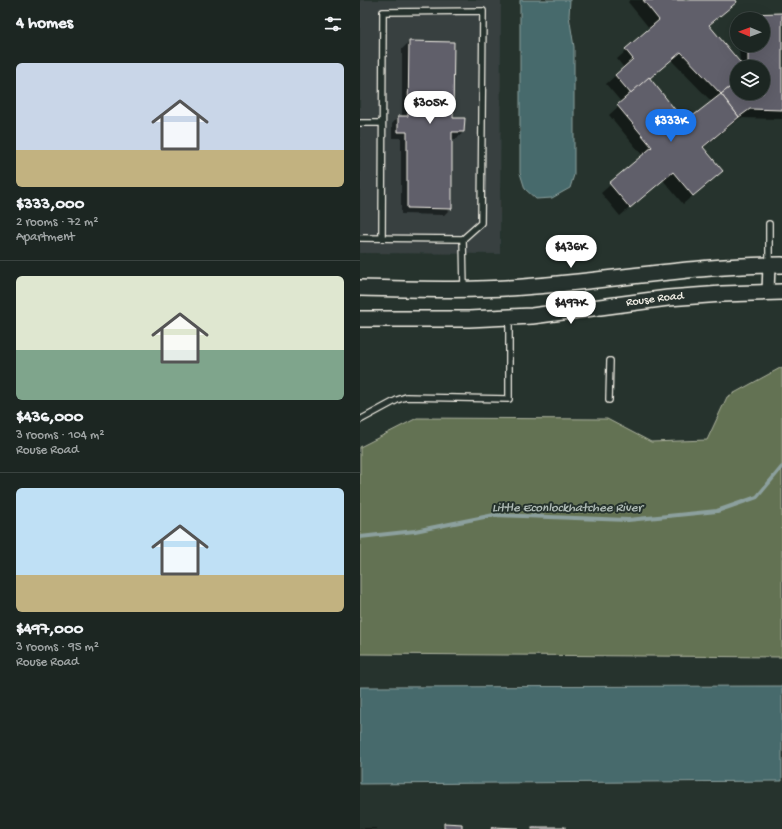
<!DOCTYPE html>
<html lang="en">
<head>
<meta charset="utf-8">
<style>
	:root { --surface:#1c2622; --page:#252e2a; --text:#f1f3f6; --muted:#a0a5a5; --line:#3a4340; --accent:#1a73e8 }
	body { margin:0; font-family:"Gochi Hand",sans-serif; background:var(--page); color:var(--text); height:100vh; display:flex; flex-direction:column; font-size:15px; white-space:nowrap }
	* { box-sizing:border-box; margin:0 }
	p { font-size:13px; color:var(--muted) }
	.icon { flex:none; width:22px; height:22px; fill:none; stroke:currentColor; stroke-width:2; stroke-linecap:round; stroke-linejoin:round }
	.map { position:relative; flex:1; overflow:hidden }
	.panel { display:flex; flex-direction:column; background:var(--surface); width:360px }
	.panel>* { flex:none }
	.needle { width:26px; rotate:271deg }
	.controls { position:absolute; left:370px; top:12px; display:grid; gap:8px }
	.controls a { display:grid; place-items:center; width:40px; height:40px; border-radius:50%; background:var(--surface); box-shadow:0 4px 16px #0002,0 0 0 1px var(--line); font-size:20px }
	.price { position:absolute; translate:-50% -34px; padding:0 9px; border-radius:14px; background:#fff; color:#222; font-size:13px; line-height:26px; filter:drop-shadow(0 1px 2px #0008) }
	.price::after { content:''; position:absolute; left:50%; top:24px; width:12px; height:9px; margin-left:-6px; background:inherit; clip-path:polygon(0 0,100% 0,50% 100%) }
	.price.active { background:var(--accent); color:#fff }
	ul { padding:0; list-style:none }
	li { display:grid; align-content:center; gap:8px; height:212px; padding:0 16px }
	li+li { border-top:1px solid var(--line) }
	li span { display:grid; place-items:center; height:124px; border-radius:6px; color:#555 }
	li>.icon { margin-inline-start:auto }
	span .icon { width:72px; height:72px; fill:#fffc; stroke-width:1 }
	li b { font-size:17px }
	h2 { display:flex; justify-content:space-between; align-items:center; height:48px; padding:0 16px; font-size:17px }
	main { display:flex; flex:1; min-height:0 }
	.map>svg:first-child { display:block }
</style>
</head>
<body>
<main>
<section class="panel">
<h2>4 homes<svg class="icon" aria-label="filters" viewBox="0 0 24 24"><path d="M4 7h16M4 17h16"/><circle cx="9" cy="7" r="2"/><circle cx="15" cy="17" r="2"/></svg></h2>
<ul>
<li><span style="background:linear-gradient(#c9d6e8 70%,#c2b280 0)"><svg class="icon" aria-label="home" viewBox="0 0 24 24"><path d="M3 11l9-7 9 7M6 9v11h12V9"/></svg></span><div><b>$333,000</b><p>2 rooms · 72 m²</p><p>Apartment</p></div></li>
<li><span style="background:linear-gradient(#dfe7d0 60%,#7fa58c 0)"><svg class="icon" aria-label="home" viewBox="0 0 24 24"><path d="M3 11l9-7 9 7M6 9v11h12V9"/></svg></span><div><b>$436,000</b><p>3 rooms · 104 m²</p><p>Rouse Road</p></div></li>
<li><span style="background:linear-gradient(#bfe0f5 70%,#c2b280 0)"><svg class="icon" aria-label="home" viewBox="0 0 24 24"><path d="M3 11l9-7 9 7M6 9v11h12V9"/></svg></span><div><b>$497,000</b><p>3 rooms · 95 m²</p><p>Rouse Road</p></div></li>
</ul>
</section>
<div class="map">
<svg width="422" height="829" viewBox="0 0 422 829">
	<rect width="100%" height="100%" fill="#26332d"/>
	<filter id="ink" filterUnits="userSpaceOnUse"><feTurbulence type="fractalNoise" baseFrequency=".025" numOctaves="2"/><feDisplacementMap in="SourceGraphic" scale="8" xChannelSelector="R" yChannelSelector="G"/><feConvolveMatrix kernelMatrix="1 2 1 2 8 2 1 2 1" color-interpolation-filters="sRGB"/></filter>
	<g filter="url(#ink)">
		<!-- built -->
		<polygon fill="#374040" points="0,0 141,0 140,254 0,253"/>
		<!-- green -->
		<polygon fill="#647253" stroke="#acb29e" points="422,367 422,657 0,654 0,447 57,418 247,419 291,442 347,440 367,397"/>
		<!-- water -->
		<g fill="#476a6c" stroke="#8ca09e">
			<polygon points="160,0 210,0 209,16 214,47 214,175 210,188 192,198 176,199 165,189 160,173"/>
			<polygon points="422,686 422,781 0,784 0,687"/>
		</g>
		<!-- shadow -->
		<g fill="#0007" fill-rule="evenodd">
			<path d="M270,0H375L376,2L349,26L380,64L379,45H403V19H384L388,15L422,14V119L380,118L343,148L362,171L323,204L303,180L260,216L241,193L283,156L249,115L262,103L246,84L264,68L257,59L290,29L268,2ZM311,60L352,102L325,123L288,78ZM377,67H403V93H377Z"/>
			<polygon points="49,42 92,119 103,132 97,139 91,139 91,208 84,215 41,214 41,138 32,138 32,124 38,117 42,117 42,49"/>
			<polygon points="84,824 101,829 81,829"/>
			<rect x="0" y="828" width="16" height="1"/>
		</g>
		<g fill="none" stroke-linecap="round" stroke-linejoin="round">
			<!-- stream -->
			<polyline stroke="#8ca09e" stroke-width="4" points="0,537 55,531 134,515 268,520 357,511 397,497 422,467"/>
		</g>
		<!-- building -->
		<g fill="#605f6b" stroke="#f4f1e8">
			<polygon points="283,0 376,0 377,2 349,25 384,67 377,67 377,82 361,94 321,52 271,94 255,75 273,59 265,49 299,20"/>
			<polygon points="422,13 422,110 390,109 379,117 361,94 377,82 377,93 403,93 403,67 388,67 388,45 403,45 403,19 388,19 387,14"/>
			<polygon points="49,41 94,42 93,118 105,118 104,132 92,132 92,209 47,208 47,132 38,132 38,116 48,116"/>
			<polygon points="289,77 325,122 361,94 379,117 343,147 363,171 333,196 313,172 270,208 249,183 292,147 257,105"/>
			<polygon points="84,823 102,824 102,829 84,829"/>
			<polygon points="132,827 158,828 158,829 131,829"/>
			<rect x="172" y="827" width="33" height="2"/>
		</g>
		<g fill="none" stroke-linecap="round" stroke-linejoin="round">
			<!-- lane casing -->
			<g stroke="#f4f1e8" stroke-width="8">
				<g id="lane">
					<polyline points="0,123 22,123"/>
					<polyline points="0,238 103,239 104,289"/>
					<polyline points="22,238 23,12 123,11 121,223 103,239"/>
					<polyline points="409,265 409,224"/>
					<polyline points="249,400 250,361"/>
					<polyline points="0,420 37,400 46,397 149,399 149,317"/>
				</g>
			</g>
			<!-- street casing -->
			<g stroke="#f4f1e8" stroke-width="14">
				<polyline id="street" points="408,292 409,265"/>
			</g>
			<!-- secondary casing -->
			<g stroke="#f4f1e8" stroke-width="18">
				<g id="secondary">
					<path d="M0,288C54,289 109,291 163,287C250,281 335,265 422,265"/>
					<path id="s1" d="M0,319H109L172,316L308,298L362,294L422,292"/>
				</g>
			</g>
			<!-- lane -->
			<use href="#lane" stroke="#26332d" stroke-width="5.5"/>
			<!-- street -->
			<use href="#street" stroke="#26332d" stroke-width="11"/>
			<!-- secondary -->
			<use href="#secondary" stroke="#26332d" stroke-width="15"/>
		</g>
	</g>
	<g text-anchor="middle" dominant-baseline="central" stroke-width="4" stroke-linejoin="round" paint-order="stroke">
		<!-- street labels -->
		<g font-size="12" fill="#f4f1e8" stroke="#26332d">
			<text stroke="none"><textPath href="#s1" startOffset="296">Rouse Road</textPath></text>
		</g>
		<!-- water labels -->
		<g font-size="13" font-style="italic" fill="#afbbb6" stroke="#26332d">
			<text x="207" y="508">Little Econlockhatchee River</text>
		</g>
	</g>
</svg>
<div class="controls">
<a><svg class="needle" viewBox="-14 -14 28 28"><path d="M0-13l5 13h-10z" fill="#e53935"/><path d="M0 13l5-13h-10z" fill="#a0a5a5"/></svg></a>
<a><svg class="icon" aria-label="layers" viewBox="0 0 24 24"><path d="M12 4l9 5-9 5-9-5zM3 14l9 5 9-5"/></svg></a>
</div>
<b class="price" style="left:70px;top:125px">$305K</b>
<b class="price active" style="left:311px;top:143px">$333K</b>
<b class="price" style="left:211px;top:269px">$436K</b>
<b class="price" style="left:211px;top:325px">$497K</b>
</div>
</main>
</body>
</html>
